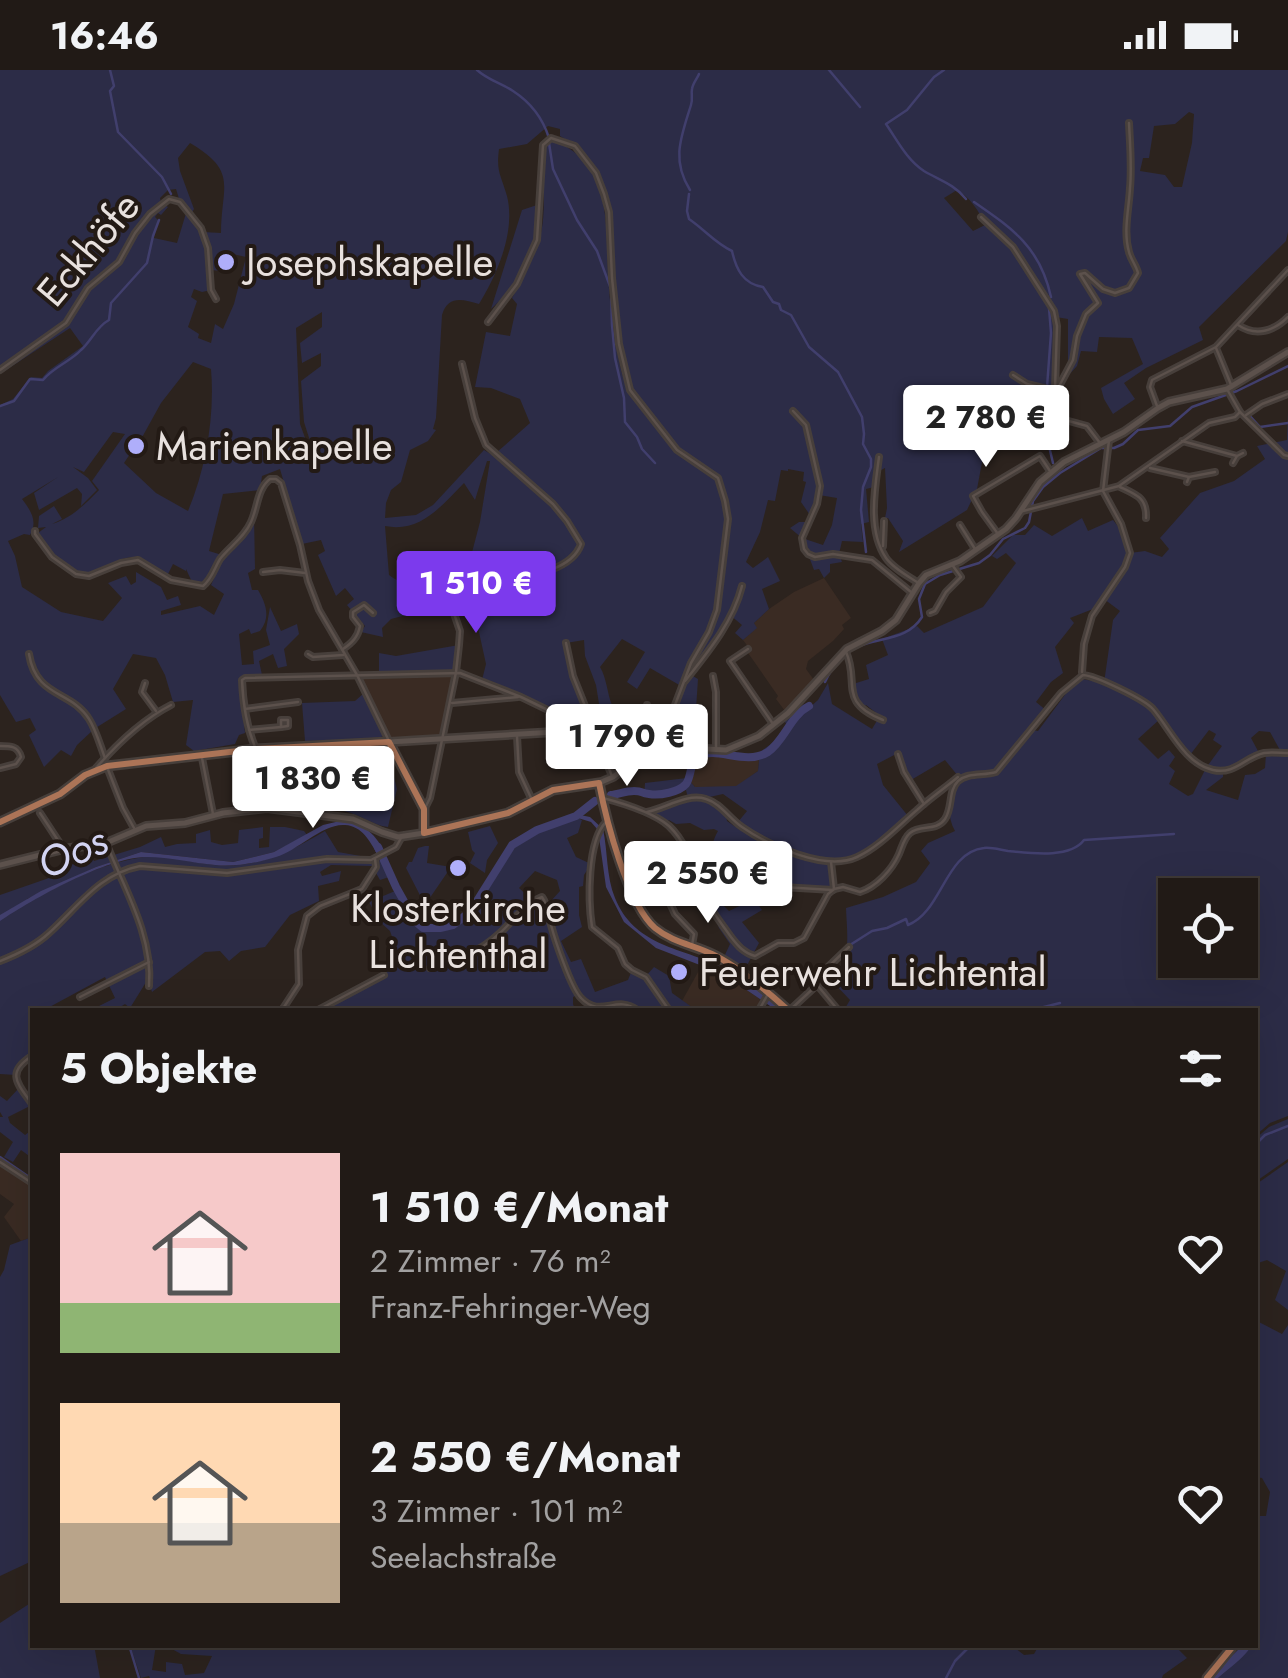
<!DOCTYPE html>
<html lang="de">
<head>
<meta charset="utf-8">
<style>
	:root { --surface:#211a16; --page:#29231f; --text:#f1f3f6; --muted:#a2a1a1; --line:#3e3835; --accent:#7c3aed }
	body { margin:0; font-family:Jost,sans-serif; background:var(--page); color:var(--text); height:100vh; display:flex; flex-direction:column; font-size:38px; white-space:nowrap }
	* { box-sizing:border-box; margin:0 }
	p { font-size:32px; color:var(--muted) }
	.icon { flex:none; width:55px; height:55px; fill:none; stroke:currentColor; stroke-width:2; stroke-linecap:round; stroke-linejoin:round }
	.map { position:relative; flex:1; overflow:hidden }
	.panel { position:absolute; left:30px; top:938px; width:1228px; height:640px; display:flex; flex-direction:column; background:var(--surface); border-radius:0px; box-shadow:0 10px 40px #0002,0 0 0 2px var(--line) }
	.panel>* { flex:none }
	.controls { position:absolute; left:1158px; top:808px; display:grid; gap:20px }
	.controls a { display:grid; place-items:center; width:100px; height:100px; border-radius:0px; background:var(--surface); box-shadow:0 10px 40px #0002,0 0 0 2px var(--line); font-size:50px }
	.price { position:absolute; translate:-50% -85px; padding:0 22px; border-radius:10px; background:#fff; color:#222; font-size:32px; line-height:65px; filter:drop-shadow(0 2px 5px #0008) }
	.price::after { content:''; position:absolute; left:50%; top:60px; width:30px; height:22px; margin-left:-15px; background:inherit; clip-path:polygon(0 0,100% 0,50% 100%) }
	.price.active { background:var(--accent); color:#fff }
	ul { padding:0; list-style:none }
	li { display:flex; align-items:center; gap:30px; height:250px; padding:0 30px }
	li span { display:grid; place-items:center; flex:none; width:280px; height:200px; border-radius:0px; color:#555 }
	li>.icon { margin-inline-start:auto }
	span .icon { width:120px; height:120px; fill:#fffc; stroke-width:1 }
	li b { font-size:42px }
	h2 { display:flex; justify-content:space-between; align-items:center; height:120px; padding:0 30px; font-size:42px }
	.status { display:flex; justify-content:space-between; align-items:center; height:70px; padding:0 50px; background:var(--surface); direction:ltr }
	.status svg { height:28px; fill:currentColor }
	.map>svg:first-child { display:block }
</style>
</head>
<body>
<div class="status"><b>16:46</b><svg viewBox="0 0 49 12"><path d="M0 12V9h3v3zM5 12V6h3v6zM10 12V3h3v9zM15 12V0h3v12zM26 1h20v11H26zM47 4h2v5h-2z"/></svg></div>
<div class="map">
<svg width="1288" height="1608" viewBox="0 0 1288 1608">
	<rect width="100%" height="100%" fill="#2c231e"/>
	<!-- built -->
	<g fill="#3a2b23">
		<polygon points="824,508 851,548 842,555 844,559 833,571 808,591 806,599 814,610 785,641 776,629 778,626 753,590 748,583 749,578 743,570 756,558 754,553 769,539 794,522"/>
		<polygon points="456,602 443,666 387,667 357,605"/>
		<polygon points="724,683 741,686 756,685 759,691 758,701 736,717 695,717 687,708 692,689 698,684"/>
		<polygon points="702,895 723,904 760,929 757,940 696,940 682,931"/>
		<polygon points="0,1092 30,1111 32,1122 32,1167 21,1171 4,1147 14,1134 0,1124"/>
	</g>
	<!-- green -->
	<g fill="#2c2c47" fill-rule="evenodd">
		<path d="M0,0H1288V162L1286,171L1199,257L1203,270L1146,298L1124,313L1135,329L1113,344L1104,329L1101,318L1143,294L1132,268L1099,267L1097,282L1081,281L1077,296L1066,308L1063,307L1068,292V249L1056,247L1053,319L1025,315L1014,370L983,387L977,419L967,440L899,482L903,471L888,448H885L887,438L885,398L879,401L874,417L866,419L869,452L861,454L863,472L842,471L839,484L842,492L830,494V502L824,508L819,499L814,500L802,468L790,458L799,452H810L802,468L823,475L832,455L837,428L819,425L812,448L801,432L806,412L803,411L804,402L788,399V401L781,400L775,431L768,430L760,462L746,492L753,498L768,487L780,511L762,519L769,539L754,553L757,558L743,570L735,563L742,555L730,545L691,605L698,609L695,654L654,674V666L667,650L681,616L650,598L637,619L627,612L645,582L622,569L600,597C607,609 607,623 612,635L600,640L596,615L585,586L584,570L566,573V590L586,638L589,652L586,654L491,611L482,610L486,594L475,544L457,543L450,534L391,549L382,558L383,567L361,562L365,556L347,535L354,529L345,518L336,526L318,485L325,481L321,470L302,474L280,399L262,406L260,420L223,424L209,481L222,485L204,514L192,512L186,499V501L173,494L167,506C159,500 149,491 140,488C110,481 95,521 63,494C52,485 43,476 38,463L46,457L38,458L39,446L54,436L62,449L52,454C72,448 85,434 99,420L92,411L125,364L113,362L84,402L73,397L88,408L97,420L81,436L82,424L77,418L39,440L34,423L58,407L22,429C31,441 38,451 30,465L24,464L8,471L15,486L22,517L61,542L103,551L122,528L108,513L126,506L131,515L136,512V502L161,517L167,530L178,526L181,535L161,541V545L200,536L214,545L224,524L211,515L218,499L229,480L240,469L254,446L255,499L248,503L252,520H258C266,534 271,547 260,561L251,564L249,559L239,564L242,595L254,594L253,581L270,575L266,560L270,537L281,561L297,554L299,564L284,579L287,596L278,598L273,584L259,591L262,605L243,607L245,631L242,634L245,663L239,665L235,674L194,681L186,675L193,630L173,632L165,605L156,588L133,584L113,619L126,639L94,659C89,645 83,638 69,632L87,649L92,661L77,675L71,686L61,680L44,697L29,665L36,660L30,648L16,652L0,625V335L13,329L31,307L42,308L48,301L83,276L70,258L0,304ZM1189,42L1194,44L1192,73L1182,117H1174L1165,105L1140,101L1143,88H1149L1154,56L1175,54ZM548,56L560,59V66C574,74 579,80 588,92C618,131 611,163 614,209C615,227 619,245 620,262C622,277 621,293 626,308C636,339 665,365 686,387C674,380 662,367 653,355C638,336 625,320 620,295C614,267 609,231 608,202C606,151 611,92 552,70L544,75C541,104 547,135 541,163C536,186 523,208 512,228L517,234L510,266L486,262L475,317L491,318L520,329L530,353L496,383L552,430L574,460C548,430 518,400 484,380L433,435L416,445L385,448L386,433L391,420L401,412L410,380L428,371L436,360L433,359L436,348L442,245C448,225 462,229 479,234C497,205 516,161 507,126C501,105 496,102 499,79L527,74ZM190,73C239,102 221,116 221,163L203,162L191,144L194,139L180,101L178,88ZM176,119L180,132L187,140L177,173L154,168L158,150L155,147L158,143L161,145L168,137L161,133L160,128L168,120ZM957,120C969,126 980,142 985,155L973,161L944,128ZM228,183L246,187L234,234L223,259L215,254L211,273L198,268L199,264L188,257L197,231L191,227L194,219L202,222L211,220V200L222,201L224,185ZM322,242V257L300,273L302,293L321,283V296L301,311L304,352L311,374L308,376L300,354L296,258ZM193,292L211,299C215,346 206,398 188,441L156,423L124,393L132,381L141,384L146,374L140,371L161,333ZM487,391H490L480,452L470,490C437,503 421,529 389,505L385,456C421,463 441,436 464,413L475,430Z"/>
		<path d="M537,135C538,164 532,190 515,215C508,224 499,231 491,239L522,140Z"/>
		<path d="M1288,342V1046L1270,1053L1255,1066V940H844L850,930L832,911C852,890 847,865 846,838L883,827L916,812L930,793L921,781L928,773L955,761C946,745 947,722 958,706L945,690L911,710L898,683L877,694L883,715L908,746C893,761 875,780 855,788C847,791 838,791 830,791L832,818L756,814L745,809L733,821L720,820L719,831L729,841L754,829L762,840L742,852L759,873L744,901L724,887L730,874L719,858L706,826L719,820C710,801 707,780 718,761L714,759L704,760L690,753L676,754L669,750L664,753L652,746V741L688,728L686,720L644,727L645,713L687,708L695,717L736,716L758,701L759,691L756,685L775,671L787,655L783,649L796,638L808,639L818,630L828,613L832,634L872,659L878,649L873,646L875,642L866,635L863,638L855,627L853,614L869,609L866,595L888,585L882,569L917,556L924,563L983,537L1016,493L1006,483L997,489L992,486L1013,465H1025L1034,455L1052,466L1082,448L1088,461L1113,450L1124,464L1130,483L1145,481L1162,487L1169,479L1160,468L1200,423L1234,411L1265,389L1257,376L1287,370ZM1104,529L1120,541L1113,550L1104,613L1082,609L1073,614L1038,661L1032,660L1047,641L1036,632L1051,612L1063,603L1055,577L1074,553L1070,548L1093,539L1095,542ZM1160,649L1190,685L1209,660L1216,664L1213,670L1222,676L1206,698L1193,724L1188,726L1169,714L1175,701L1169,696L1175,687L1169,680L1158,689L1138,669ZM1259,661L1270,662L1281,682L1266,684L1265,698L1255,704L1245,705L1238,730L1206,720L1223,707V703L1255,687L1258,681L1251,668ZM723,724L747,741L738,752C750,761 766,765 776,777L744,759L740,760L727,751L726,745L705,728ZM1175,825H1240V890H1175Z"/>
		<polygon points="459,575 456,602 379,605 379,583 396,586"/>
		<polygon points="363,624 383,665 380,669 305,671 302,633 355,631"/>
		<path d="M352,678L387,680L397,719L388,757C372,755 361,745 344,741Z"/>
		<path d="M576,747L582,750L578,763L567,768L576,787L591,794L584,805L583,816L579,817V845L582,857L561,871L571,892L581,889L595,922L628,910L632,900L646,906L654,897L669,906L672,923L696,940H592L593,938L577,925L573,927V934L575,940H318L384,905V900L402,895L390,861L379,851L369,832L395,821L389,807L380,810L376,803L379,791L381,790L385,797L389,795L419,854C470,877 486,800 511,774C527,757 554,752 576,747ZM535,801L557,810L560,821L550,832H534L519,818Z"/>
		<polygon points="490,756 498,773 487,790 485,803 470,793 475,783 472,780 468,762"/>
		<path d="M263,757V768L259,769V778L269,777L270,757H285L304,761L307,765L274,782L233,792L141,782L96,797L27,829L29,832C62,814 100,794 138,788C163,783 190,793 215,795C257,799 291,781 325,761L338,782L372,788V796L331,795L320,802L322,806L341,801L339,811L318,816L319,831L290,845L265,877L241,881L229,891L220,881L205,882L152,922L148,909L130,938L125,934L115,940H91L115,928L105,907L44,940H32V986L23,992L16,1005L0,1004V825L49,808L53,800L92,788L94,791L140,777L161,767L165,777L177,774L196,773V764L210,760L211,772L222,775L238,773L239,760Z"/>
		<polygon points="425,776 429,776 427,793 451,797 425,835 406,798 409,792 412,792 418,778"/>
		<polygon points="18,1019 30,1036 8,1047 10,1053 25,1065 32,1060 32,1088 21,1080 13,1092 4,1087 13,1072 0,1062 0,1047 3,1047 0,1042 0,1026 7,1031"/>
		<polygon points="1288,1049 1288,1089 1255,1112 1255,1069 1269,1057"/>
		<polygon points="1288,1092 1288,1240 1275,1230 1286,1201 1267,1190 1255,1194 1255,1115"/>
		<polygon points="32,1167 32,1491 0,1506 0,1207 4,1200 10,1175"/>
		<polygon points="1255,1250 1282,1264 1288,1255 1288,1608 1210,1608 1245,1575 1255,1575 1255,1446 1266,1446 1270,1422 1262,1408 1255,1407"/>
		<polygon points="32,1532 32,1575 94,1575 100,1608 0,1608 0,1553"/>
		<polygon points="130,1575 156,1575 152,1600 166,1602 166,1592 182,1594 185,1605 204,1603 212,1586 181,1584 172,1579 173,1575 1019,1575 1015,1578 1024,1585 1034,1584 1039,1575 1174,1575 1187,1588 1163,1605 1162,1608 150,1608 149,1606 141,1608"/>
	</g>
	<!-- water -->
	<g fill="#413f6d">
		<path d="M580,745L590,747L603,759C608,782 606,806 615,828C634,875 678,877 717,895C740,906 762,924 782,940H776L723,904L656,878L624,852L606,817L598,760L591,752L578,748Z"/>
		<path d="M340,751C362,752 374,762 384,781L377,784C370,771 362,756 345,755C323,753 297,781 276,787C258,793 234,797 215,795C192,793 170,787 147,787C107,787 33,829 0,851V845L41,821L96,797L141,782L233,792L274,782L323,755Z"/>
	</g>
	<g fill="none" stroke-linecap="round" stroke-linejoin="round">
		<!-- stream -->
		<g stroke="#413f6d" stroke-width="2.5">
			<polyline points="110,0 114,16 110,21 118,62 162,107 171,124"/>
			<path d="M477,0C488,10 501,13 513,21C530,32 543,49 549,68"/>
			<polyline points="829,0 860,37"/>
			<path d="M944,0L934,7L907,40L886,54C897,70 907,90 924,101C939,110 954,114 966,129"/>
			<polyline points="549,73 553,99 577,150 597,181 611,219 612,255 615,288 624,328 625,352 637,367 642,379 655,393"/>
			<path d="M690,120C671,90 681,67 691,35C693,29 691,24 692,19C693,13 697,9 699,4"/>
			<path d="M689,124L687,141L689,149C705,160 715,173 732,181C736,199 743,214 763,217L773,232L779,234L781,240L791,245L809,277L838,302L862,347L864,364L863,374L871,389V397L863,417L861,440L866,482"/>
			<path d="M974,132C1013,159 1040,177 1051,227"/>
			<polyline points="1047,317 1051,263 1049,238"/>
			<polyline points="1047,321 1042,347 1053,393"/>
			<path d="M0,336L14,331L30,309L43,310C53,297 70,292 81,280C92,270 96,257 109,250L111,233L147,193L153,166L159,150"/>
			<polyline points="1249,345 1260,357 1288,353"/>
			<path d="M825,612C832,596 847,579 865,574C886,567 909,568 922,547L919,529L925,514L940,505L979,493L990,485L1003,469L1025,458L1029,452L1033,431L1043,417L1060,403L1101,378H1114L1123,374L1138,360L1170,356L1192,337L1237,321L1288,296"/>
			<polyline points="299,736 299,737"/>
			<path d="M850,875L872,861L887,858L906,849L908,855C942,842 945,782 984,778C991,777 1001,780 1008,781C1029,783 1070,789 1084,770L1174,764"/>
			<polyline points="1032,940 1060,933"/>
			<polyline points="1255,1075 1265,1065 1288,1056"/>
			<polyline points="0,1087 32,1109"/>
			<polyline points="129,1575 139,1608"/>
			<polyline points="946,1608 955,1591 971,1575"/>
		</g>
		<!-- river -->
		<g stroke="#413f6d" stroke-width="8">
			<path d="M611,725C618,724 627,721 634,721C644,721 640,723 649,724C660,726 679,722 686,714C692,706 689,692 699,686C717,676 745,696 768,682C785,670 790,646 809,636"/>
			<polyline points="378,777 396,817 415,851 423,858 440,858 453,855 470,842 512,775 537,760 576,746 595,731"/>
			<path d="M1212,1608C1222,1598 1241,1586 1247,1575"/>
		</g>
		<!-- street casing -->
		<g stroke="#473f3b" stroke-width="8">
			<g id="street">
				<polyline points="981,147 1013,177 1054,241 1057,256 1055,319 1059,343 1065,350 1087,356 1100,373"/>
				<polyline points="488,252 517,214 537,170 543,75 551,68 575,76 596,103 604,124 609,142 612,208 619,274 630,320 677,380 718,408 725,431 728,449 717,540 709,562 691,593 672,643 648,674"/>
				<path d="M1238,255C1256,267 1274,261 1288,247"/>
				<polyline points="1216,278 1232,317"/>
				<polyline points="0,300 66,253 88,218 119,192 135,163 150,144 169,129 180,132 201,158 208,178 211,220 216,229"/>
				<polyline points="1013,305 1027,314 1055,321"/>
				<polyline points="1228,321 1240,342 1284,385 1288,386"/>
				<path d="M1056,322L1073,290L1077,266L1086,244L1098,233L1080,204L1085,203L1103,219L1115,223L1129,218L1138,203C1136,195 1131,190 1129,182C1123,161 1129,139 1130,118C1132,96 1130,74 1129,53"/>
				<polyline points="1157,336 1150,317 1152,310 1216,277 1288,200"/>
				<polyline points="793,341 806,355 820,416 817,434 802,468 804,479 808,484 815,487 833,484 872,490 911,522"/>
				<polyline points="1246,345 1262,334 1288,324"/>
				<polyline points="1182,371 1237,386"/>
				<path d="M879,387C875,418 867,460 886,488C893,498 906,505 917,512"/>
				<polyline points="1233,393 1237,386 1243,383"/>
				<polyline points="1150,398 1189,407"/>
				<polyline points="1187,412 1189,407 1215,402"/>
				<path d="M1120,417C1137,425 1147,428 1146,448"/>
				<polyline points="1023,441 1119,416 1209,353 1235,347 1240,342"/>
				<polyline points="960,455 975,479"/>
				<path d="M35,461V464L52,487L76,504L89,506L121,493L138,490L171,510L203,516C212,509 214,499 220,489C230,476 244,468 251,452C258,437 257,419 270,409H276L281,413L300,475L308,511L319,540L357,605L388,669"/>
				<polyline points="998,464 982,442 973,426 1040,386 1050,401"/>
				<polyline points="883,476 884,451"/>
				<polyline points="263,502 280,500 305,503"/>
				<polyline points="930,543 935,541 946,522 961,507 953,496"/>
				<polyline points="566,573 573,606 595,661"/>
				<path d="M343,579C352,573 358,567 360,556L353,547V542L364,535L373,543"/>
				<polyline points="748,579 730,591 773,654"/>
				<path d="M846,582C860,612 837,632 883,650"/>
				<path d="M29,584C36,628 71,620 89,649C96,660 100,675 105,688"/>
				<polyline points="308,584 313,587 343,585"/>
				<polyline points="1082,602 1084,574 1092,546 1125,497 1130,483 1121,454 1103,421 1109,370"/>
				<polyline points="713,606 716,622 716,679"/>
				<path d="M685,611C708,582 733,552 742,516"/>
				<polyline points="145,613 142,622 156,641"/>
				<polyline points="452,633 518,627"/>
				<polyline points="647,635 645,646 653,663"/>
				<polyline points="245,639 298,632"/>
				<polygon points="281,650 288,650 288,656 281,657"/>
				<polyline points="249,660 281,657"/>
				<polyline points="517,666 519,702 532,730"/>
				<polyline points="598,672 612,706"/>
				<path d="M0,676C11,676 18,676 21,687L16,694L0,698"/>
				<path d="M255,677C246,655 243,635 242,610L245,608L460,603L521,627L583,657"/>
				<polyline points="257,683 266,736"/>
				<polyline points="898,684 904,702 924,734"/>
				<polyline points="202,688 213,744"/>
				<polyline points="107,697 123,738 134,758"/>
				<path d="M96,698C117,674 142,650 171,635"/>
				<path d="M603,728C622,733 654,743 669,756C689,775 694,802 705,827C711,841 722,854 731,867C738,876 744,883 755,886L778,873H794L804,868L828,824L834,819L843,817L860,822C876,817 892,800 899,784C902,777 904,768 910,763C921,754 936,762 945,749C953,737 948,721 958,711C968,702 984,706 996,702L1061,623L1083,605C1096,606 1144,629 1153,639C1170,659 1185,694 1213,700C1235,705 1245,687 1264,683C1272,682 1280,683 1288,683"/>
				<path d="M425,738L430,728L456,602L459,575L460,561L446,520C453,501 469,488 489,495C497,497 504,502 512,503C534,509 573,497 581,474L567,451L553,434L486,375L475,348L462,294"/>
				<path d="M647,742C666,738 687,723 706,729C720,733 730,749 742,757C768,775 825,802 857,787C879,777 898,756 917,740C930,728 945,718 958,707"/>
				<polyline points="40,743 63,778"/>
				<path d="M606,752C587,771 588,831 592,857L618,878L625,894L632,900L646,907L669,940"/>
				<path d="M107,775C125,820 153,866 149,916"/>
				<polyline points="831,792 834,819"/>
				<polyline points="765,816 833,820"/>
				<polyline points="680,826 669,831 675,844 694,864 692,875"/>
				<path d="M0,891C18,884 35,876 49,863C78,837 99,804 140,796L227,803L327,789L371,790L396,777L401,768"/>
				<path d="M430,898C457,890 479,883 500,863C514,850 525,834 542,827C548,835 548,845 551,855C555,870 571,918 581,928C601,949 616,924 637,940"/>
				<polyline points="818,916 838,940"/>
				<polyline points="80,927 149,892"/>
				<polyline points="791,939 817,915 828,897 849,877"/>
				<polyline points="282,940 299,914 298,880 307,846 320,836 362,819 376,797 375,789"/>
				<polyline points="318,940 384,905"/>
				<polyline points="759,940 768,924"/>
				<path d="M32,986C5,1003 18,1014 32,1034"/>
				<polyline points="0,1092 32,1113"/>
			</g>
		</g>
		<!-- secondary casing -->
		<g stroke="#473f3b" stroke-width="10">
			<g id="secondary">
				<polyline points="389,672 588,660 642,673 650,679"/>
				<polyline points="599,713 613,707 650,679 667,677 726,680 759,666 788,643 847,579 882,561 896,550 919,513 926,505 960,491 1006,459 1016,448 1040,412 1064,392 1124,362 1158,338 1169,332 1227,319 1288,282"/>
				<polyline points="0,795 64,779 106,773 146,756 185,753 223,743 267,738 353,749 382,762 398,767 424,763"/>
			</g>
		</g>
		<!-- primary casing -->
		<g stroke="#473f3b" stroke-width="11">
			<g id="primary">
				<path d="M0,752L60,724L85,705L107,696L256,679L389,672L424,739V763L508,743L553,720L599,713C606,750 628,835 655,858C672,872 693,875 712,884C739,897 766,920 788,940"/>
				<polyline points="1207,1608 1234,1575"/>
			</g>
		</g>
		<!-- street -->
		<use href="#street" stroke="#5c514c" stroke-width="2.5"/>
		<!-- secondary -->
		<use href="#secondary" stroke="#5c514c" stroke-width="5"/>
		<!-- primary -->
		<use href="#primary" stroke="#ac7457" stroke-width="6"/>
	</g>
	<!-- markers -->
	<g fill="#afaefa" stroke="#231a15" stroke-width="4">
		<circle cx="226" cy="192" r="10"/>
		<circle cx="136" cy="376" r="10"/>
		<circle cx="458" cy="798" r="10"/>
		<circle cx="679" cy="902" r="10"/>
	</g>
	<g text-anchor="middle" dominant-baseline="central" stroke-width="8" stroke-linejoin="round" paint-order="stroke">
		<!-- street labels -->
		<g font-size="40" fill="#e8e1de" stroke="#231a15">
			<text transform="translate(88 179) rotate(-50)">Eckhöfe</text>
		</g>
		<!-- poi labels -->
		<g font-size="40" fill="#e8e1de" stroke="#231a15" text-anchor="start">
			<text x="246" y="192">Josephskapelle</text>
			<text x="156" y="376">Marienkapelle</text>
			<text x="458" y="838" text-anchor="middle">Klosterkirche<tspan x="458" dy="46">Lichtenthal</tspan></text>
			<text x="699" y="902">Feuerwehr Lichtental</text>
		</g>
		<!-- water labels -->
		<g font-size="42" font-style="italic" fill="#d2d3f2" stroke="#231a15">
			<text transform="translate(72 782) rotate(-24)">Oos</text>
		</g>
	</g>
</svg>
<div class="controls">
<a><svg class="icon" aria-label="locate" viewBox="0 0 24 24"><circle cx="12" cy="12" r="6"/><path d="M12 2v4M12 18v4M2 12h4M18 12h4"/></svg></a>
</div>
<b class="price" style="left:986px;top:400px">2 780 €</b>
<b class="price active" style="left:476px;top:566px">1 510 €</b>
<b class="price" style="left:627px;top:719px">1 790 €</b>
<b class="price" style="left:313px;top:761px">1 830 €</b>
<b class="price" style="left:708px;top:856px">2 550 €</b>
<section class="panel">
<h2>5 Objekte<svg class="icon" aria-label="filters" viewBox="0 0 24 24"><path d="M4 7h16M4 17h16"/><circle cx="9" cy="7" r="2"/><circle cx="15" cy="17" r="2"/></svg></h2>
<ul>
<li><span style="background:linear-gradient(#f6c9c9 75%,#8fb573 0)"><svg class="icon" aria-label="home" viewBox="0 0 24 24"><path d="M3 11l9-7 9 7M6 9v11h12V9"/></svg></span><div><b>1 510 €/Monat</b><p>2 Zimmer · 76 m²</p><p>Franz-Fehringer-Weg</p></div><svg class="icon" aria-label="heart" viewBox="0 0 24 24"><path d="M12 20l-8-8c-3-5 5-10 8-4 3-6 11-1 8 4z"/></svg></li>
<li><span style="background:linear-gradient(#ffd9b3 60%,#b9a48a 0)"><svg class="icon" aria-label="home" viewBox="0 0 24 24"><path d="M3 11l9-7 9 7M6 9v11h12V9"/></svg></span><div><b>2 550 €/Monat</b><p>3 Zimmer · 101 m²</p><p>Seelachstraße</p></div><svg class="icon" aria-label="heart" viewBox="0 0 24 24"><path d="M12 20l-8-8c-3-5 5-10 8-4 3-6 11-1 8 4z"/></svg></li>
</ul>
</section>
</div>
</body>
</html>
